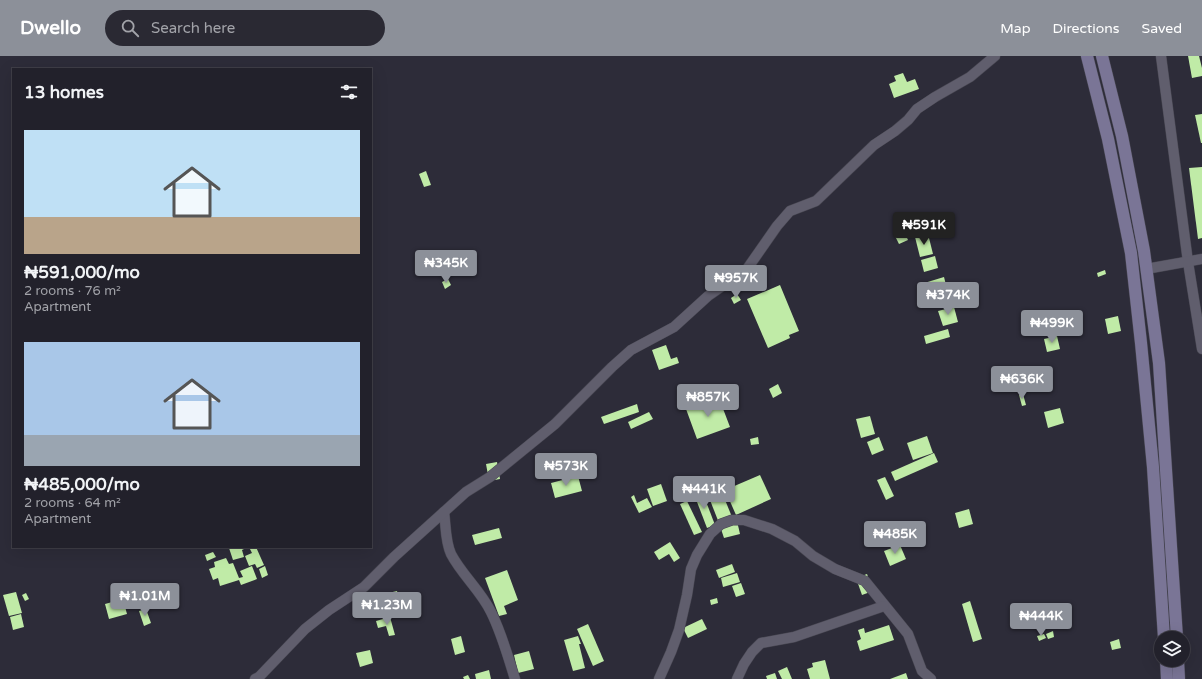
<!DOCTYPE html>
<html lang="en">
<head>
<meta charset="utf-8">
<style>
	:root { --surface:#22212b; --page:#2a2933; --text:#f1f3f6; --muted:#a2a3a9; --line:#3f3e47; --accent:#8c9099 }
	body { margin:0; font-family:"Varela Round",sans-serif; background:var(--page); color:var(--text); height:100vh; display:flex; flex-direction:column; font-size:15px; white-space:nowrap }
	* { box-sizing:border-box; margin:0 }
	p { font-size:13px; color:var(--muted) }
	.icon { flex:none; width:22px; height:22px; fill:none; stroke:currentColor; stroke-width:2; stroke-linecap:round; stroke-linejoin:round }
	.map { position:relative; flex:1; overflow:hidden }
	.side { position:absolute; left:12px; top:12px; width:360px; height:480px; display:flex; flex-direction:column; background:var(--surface); border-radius:0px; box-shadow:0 4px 16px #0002,0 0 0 1px var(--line) }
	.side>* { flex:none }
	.fabs { position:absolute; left:1154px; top:575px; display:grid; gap:8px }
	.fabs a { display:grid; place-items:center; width:36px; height:36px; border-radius:50%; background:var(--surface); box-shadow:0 4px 16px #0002,0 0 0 1px var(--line); font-size:20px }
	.price { position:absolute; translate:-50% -34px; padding:0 9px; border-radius:4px; background:var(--accent); color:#fff; font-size:13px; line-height:26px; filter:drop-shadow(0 1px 2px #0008) }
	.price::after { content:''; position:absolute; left:50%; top:24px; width:12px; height:9px; margin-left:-6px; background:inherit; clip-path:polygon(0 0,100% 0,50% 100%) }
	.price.on { background:#222; color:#fff }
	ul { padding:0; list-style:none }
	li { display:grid; align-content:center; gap:8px; height:212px; padding:0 12px }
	li span { display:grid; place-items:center; height:124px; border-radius:0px; color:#555 }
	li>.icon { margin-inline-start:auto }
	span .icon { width:72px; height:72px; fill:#fffc; stroke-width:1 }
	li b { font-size:17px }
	h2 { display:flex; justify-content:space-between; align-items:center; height:48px; padding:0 12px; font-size:17px }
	header { display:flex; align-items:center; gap:24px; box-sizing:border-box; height:56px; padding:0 20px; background:var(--accent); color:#fff }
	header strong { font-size:19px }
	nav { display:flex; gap:22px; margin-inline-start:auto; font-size:14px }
	.search { width:280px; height:36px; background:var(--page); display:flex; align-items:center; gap:10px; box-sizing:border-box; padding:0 14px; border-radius:22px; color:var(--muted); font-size:15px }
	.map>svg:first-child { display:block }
</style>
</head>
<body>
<header>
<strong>Dwello</strong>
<div class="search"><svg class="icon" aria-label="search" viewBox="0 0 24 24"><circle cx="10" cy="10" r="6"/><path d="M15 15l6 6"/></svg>Search here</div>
<nav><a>Map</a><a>Directions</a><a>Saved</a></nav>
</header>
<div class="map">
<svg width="1202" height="623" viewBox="0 0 1202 623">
	<rect width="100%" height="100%" fill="#2d2c39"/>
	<!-- building -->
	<g fill="#c0eba7">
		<polygon points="1188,0 1199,0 1202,12 1202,20 1192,22"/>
		<polygon points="903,17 907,26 915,23 919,33 894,42 889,28 896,25 894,20"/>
		<polygon points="1202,58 1202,87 1201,87 1195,59"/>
		<polygon points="1202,111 1202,182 1198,183 1189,112"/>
		<polygon points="426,115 431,129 424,131 419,118"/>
		<polygon points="919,156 926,176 914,180 907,160"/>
		<polygon points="902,171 908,184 899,188 893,176"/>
		<polygon points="928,178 933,198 920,201 915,181"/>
		<polygon points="935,200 938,212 924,216 921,204"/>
		<polygon points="1105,214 1106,218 1098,221 1097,217"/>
		<polygon points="944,221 946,229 923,235 921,228"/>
		<polygon points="448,223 451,229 445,233 442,226"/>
		<polygon points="780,229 799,275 789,279 790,282 768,292 747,243"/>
		<polygon points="945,234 947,242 932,246 930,238"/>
		<polygon points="737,238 741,244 734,248 731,242"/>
		<polygon points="954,251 958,266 943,270 938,255"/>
		<polygon points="1118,260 1121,275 1108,278 1105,263"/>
		<polygon points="948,273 950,281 926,288 924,280"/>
		<polygon points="1057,280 1060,293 1047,296 1044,283"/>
		<polygon points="666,289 671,303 677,301 679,307 659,314 652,294"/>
		<polygon points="778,328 782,337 773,342 769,333"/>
		<polygon points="1023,338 1026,349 1022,350 1019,339"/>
		<polygon points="715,342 718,351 722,350 730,371 697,383 686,353"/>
		<polygon points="637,348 639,356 604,368 601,361"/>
		<polygon points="1060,352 1064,367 1048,372 1044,356"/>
		<polygon points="649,356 653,363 631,373 628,366"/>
		<polygon points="870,360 875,378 861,382 856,363"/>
		<polygon points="927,380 933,397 913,404 907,387"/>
		<polygon points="758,381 759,388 751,389 750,383"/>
		<polygon points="879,381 884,394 872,399 867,386"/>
		<polygon points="934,397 938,406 895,425 891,416"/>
		<polygon points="497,406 500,423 484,426 482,420 488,419 486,408"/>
		<polygon points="760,419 771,443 736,459 725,434"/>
		<polygon points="578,420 582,435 555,442 551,427"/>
		<polygon points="711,420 713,429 707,431 704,422"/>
		<polygon points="885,421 894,440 886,444 877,424"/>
		<polygon points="661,428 667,445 653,450 647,433"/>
		<polygon points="721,434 732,461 719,467 708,439"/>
		<polygon points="702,435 715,469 707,472 694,438"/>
		<polygon points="634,439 637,447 647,442 652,451 639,457 631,441"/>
		<polygon points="687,445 702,476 694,479 680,448"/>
		<polygon points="969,453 973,468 959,472 955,457"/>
		<polygon points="737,465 740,478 724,482 720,470"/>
		<polygon points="499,472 502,482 475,489 472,479"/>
		<polygon points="670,486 680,502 674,506 669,498 659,504 654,496"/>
		<polygon points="900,489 906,503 890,510 884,495"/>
		<polygon points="230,491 246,491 246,492 242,494 244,501 233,504 229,492"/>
		<polygon points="249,491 256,491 264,509 257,512 255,508 249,510 245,500 252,497"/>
		<polygon points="213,496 216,501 207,505 205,499"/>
		<polygon points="226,502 229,508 233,507 239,522 243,521 240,515 252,510 257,523 241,529 239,524 220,530 218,522 213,524 209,513 215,511 214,506"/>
		<polygon points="732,508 735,516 719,522 716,514"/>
		<polygon points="265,510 268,519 262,522 259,513"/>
		<polygon points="507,514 518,544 504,550 507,558 499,560 485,522"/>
		<polygon points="737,517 740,526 723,531 721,522"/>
		<polygon points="867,518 873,535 862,539 856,522"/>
		<polygon points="741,527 745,538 736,541 732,530"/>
		<polygon points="397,535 402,553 389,557 384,538"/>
		<polygon points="16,536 22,557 9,560 3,539"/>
		<polygon points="26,537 29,543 25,545 22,539"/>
		<polygon points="717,542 718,547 711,549 710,544"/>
		<polygon points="123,543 127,558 109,563 105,548"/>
		<polygon points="970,545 982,583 973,586 962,548"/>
		<polygon points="146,553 151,567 144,570 139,555"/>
		<polygon points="21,558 24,571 13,574 10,561"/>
		<polygon points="390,561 395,579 389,580 386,570 378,572 376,565"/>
		<polygon points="702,563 707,573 688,582 683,572"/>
		<polygon points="588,568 604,605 593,610 577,573"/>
		<polygon points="889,569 894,584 860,595 857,585 861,583 858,574 864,572 865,577"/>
		<polygon points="1053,575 1054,581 1048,583 1046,578"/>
		<polygon points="1044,578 1046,582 1039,585 1037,580"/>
		<polygon points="461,580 465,596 455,599 451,583"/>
		<polygon points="578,580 581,588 579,588 585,612 573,615 564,584"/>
		<polygon points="1119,583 1121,592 1112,594 1110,586"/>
		<polygon points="370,594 373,607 360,611 356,597"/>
		<polygon points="529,595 534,613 518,617 514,599"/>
		<polygon points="825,604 830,623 810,623 807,613 813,611 812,607"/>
		<polygon points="787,611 792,623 782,623 778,615"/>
		<polygon points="489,614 491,623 476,623 475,618"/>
		<polygon points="775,617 777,623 767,623 766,620"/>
		<polygon points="906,617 908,623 890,623"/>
		<polygon points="468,619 470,623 464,623 463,621"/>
	</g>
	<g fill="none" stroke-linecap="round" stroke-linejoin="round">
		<!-- street casing -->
		<g stroke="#484752" stroke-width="11">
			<g id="street">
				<polyline points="1161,0 1188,206 1202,293"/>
				<polyline points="1146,213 1202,203"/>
				<path d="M444,456C446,469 445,485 451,498C462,519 481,535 491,556C502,578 508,601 515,623"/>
				<polyline points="255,623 259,621 305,573 329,554 364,531 394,501 466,436 490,421 555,368 612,311 631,294 674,271 708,240 747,213 777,170 790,155 816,145 874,89 895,75 908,64 917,53 935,41 970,21 995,0"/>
				<polyline points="659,623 671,596 679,574 687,539 691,513 697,499 710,478 721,468 732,464 744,464 772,473 795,485 813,500 835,513 865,525 908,578 922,615 931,623"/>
				<polyline points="737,623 744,608 752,596 761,587 794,581 884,550"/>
			</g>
		</g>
		<!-- secondary casing -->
		<g stroke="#484752" stroke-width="13">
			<g id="secondary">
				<polyline points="1087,0 1108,83 1131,197 1141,287 1153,411 1164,582"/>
				<polyline points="1102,0 1122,80 1144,195 1159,307 1177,582"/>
				<polyline points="1166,604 1167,623"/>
				<polyline points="1178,604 1179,623"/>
			</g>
		</g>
		<!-- street -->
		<use href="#street" stroke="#605e6d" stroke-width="10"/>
		<!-- secondary -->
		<use href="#secondary" stroke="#7a7596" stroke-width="12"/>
	</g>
</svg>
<div class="fabs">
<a><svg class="icon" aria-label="layers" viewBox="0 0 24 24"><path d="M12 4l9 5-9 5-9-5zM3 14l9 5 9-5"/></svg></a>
</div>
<b class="price on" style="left:924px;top:190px">₦591K</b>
<b class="price" style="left:446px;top:228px">₦345K</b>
<b class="price" style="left:736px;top:243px">₦957K</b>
<b class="price" style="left:948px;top:260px">₦374K</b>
<b class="price" style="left:1052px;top:288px">₦499K</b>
<b class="price" style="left:1022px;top:344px">₦636K</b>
<b class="price" style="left:708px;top:362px">₦857K</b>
<b class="price" style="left:566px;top:431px">₦573K</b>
<b class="price" style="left:704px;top:454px">₦441K</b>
<b class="price" style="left:895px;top:499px">₦485K</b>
<b class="price" style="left:145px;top:561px">₦1.01M</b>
<b class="price" style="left:387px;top:570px">₦1.23M</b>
<b class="price" style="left:1041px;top:581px">₦444K</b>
<section class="side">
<h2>13 homes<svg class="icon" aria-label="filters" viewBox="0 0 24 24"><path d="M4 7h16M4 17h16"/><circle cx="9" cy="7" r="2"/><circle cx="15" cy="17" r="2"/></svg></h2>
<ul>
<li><span style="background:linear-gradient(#bfe0f5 70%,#b9a48a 0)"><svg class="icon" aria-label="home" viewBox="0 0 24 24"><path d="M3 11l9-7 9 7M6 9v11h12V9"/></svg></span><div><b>₦591,000/mo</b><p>2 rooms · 76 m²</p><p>Apartment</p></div></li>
<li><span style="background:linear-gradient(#a9c7e8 75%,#9aa5b1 0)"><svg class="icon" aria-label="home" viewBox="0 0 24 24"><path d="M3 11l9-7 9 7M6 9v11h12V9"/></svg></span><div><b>₦485,000/mo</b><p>2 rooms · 64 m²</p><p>Apartment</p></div></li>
</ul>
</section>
</div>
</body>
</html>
